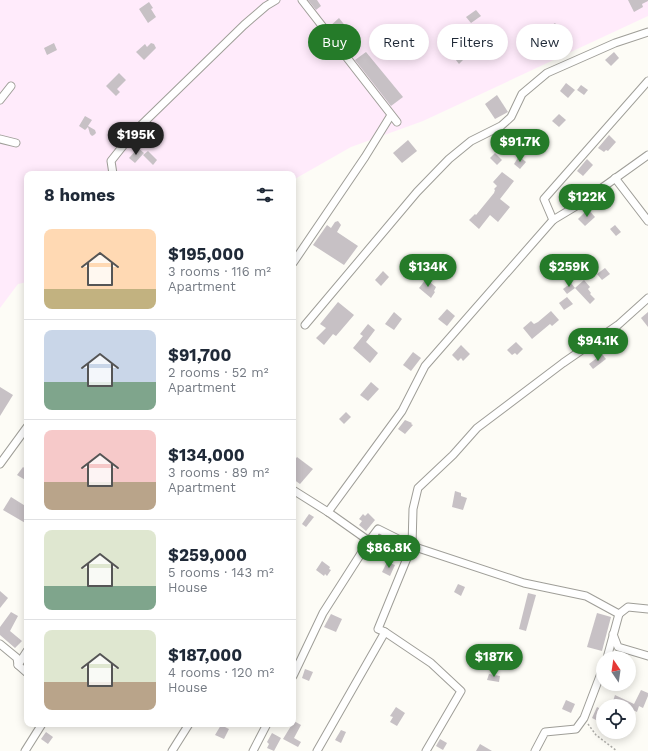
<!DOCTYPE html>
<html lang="en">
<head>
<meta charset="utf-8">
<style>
	:root { --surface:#fff; --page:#f2f2f3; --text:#1f2937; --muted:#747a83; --line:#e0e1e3; --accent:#257b29 }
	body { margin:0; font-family:"Work Sans",sans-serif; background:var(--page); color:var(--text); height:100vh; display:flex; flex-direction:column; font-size:15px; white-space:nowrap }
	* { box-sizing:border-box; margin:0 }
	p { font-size:13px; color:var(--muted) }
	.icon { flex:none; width:22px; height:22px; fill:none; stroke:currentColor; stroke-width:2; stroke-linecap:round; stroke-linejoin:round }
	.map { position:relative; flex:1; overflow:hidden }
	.side { position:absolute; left:24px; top:171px; width:272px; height:556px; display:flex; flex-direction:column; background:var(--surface); border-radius:8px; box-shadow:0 2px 10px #0003 }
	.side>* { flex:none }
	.top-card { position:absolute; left:308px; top:24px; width:280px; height:36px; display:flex; gap:8px }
	.needle { width:26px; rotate:347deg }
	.tools { position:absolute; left:596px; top:651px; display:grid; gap:8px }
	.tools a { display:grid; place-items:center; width:40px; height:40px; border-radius:50%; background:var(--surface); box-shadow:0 2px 10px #0003; font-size:20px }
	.price { position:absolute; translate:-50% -34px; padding:0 9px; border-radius:14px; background:var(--accent); color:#fff; font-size:13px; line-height:26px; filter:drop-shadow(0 1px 2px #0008) }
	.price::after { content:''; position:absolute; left:50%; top:24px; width:12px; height:9px; margin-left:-6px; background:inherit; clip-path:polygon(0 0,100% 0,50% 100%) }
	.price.current { background:#222; color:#fff }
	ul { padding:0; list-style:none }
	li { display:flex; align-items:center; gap:12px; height:100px; padding:0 20px }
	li+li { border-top:1px solid var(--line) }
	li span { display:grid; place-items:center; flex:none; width:112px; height:80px; border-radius:8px; color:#555 }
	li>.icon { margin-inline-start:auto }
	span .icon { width:48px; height:48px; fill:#fffc; stroke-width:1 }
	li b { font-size:17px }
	h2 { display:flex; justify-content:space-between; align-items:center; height:48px; padding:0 20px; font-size:17px }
	.tag { padding:0 14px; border-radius:18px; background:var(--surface); box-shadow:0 2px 10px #0003; font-size:14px; line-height:36px }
	.tag.current { background:var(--accent); color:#fff }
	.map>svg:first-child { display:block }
</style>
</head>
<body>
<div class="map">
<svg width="648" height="751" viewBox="0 0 648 751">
	<rect width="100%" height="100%" fill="#fdfcf6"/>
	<!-- industrial -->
	<polygon fill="#ffebfb" points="0,0 648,0 648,16 423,121 351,147 293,180 293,174 27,174 27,282 18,284 0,308"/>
	<!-- building -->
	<g fill="#c7c1c5">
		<polygon points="308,0 317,0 321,6 316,10"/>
		<polygon points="628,0 648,0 648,1 642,4 643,7 634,12"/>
		<polygon points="149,2 153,8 151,9 156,17 148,23 139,9"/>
		<polygon points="476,10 481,16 471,23 466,17"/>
		<polygon points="339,18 347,28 336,36 329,27"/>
		<polygon points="555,23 563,34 552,42 544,31"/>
		<polygon points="447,28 453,36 445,42 439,34"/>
		<polygon points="54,43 57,50 47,55 44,48"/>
		<polygon points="151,43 154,44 156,48 144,60 136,52 145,44 147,47"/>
		<polygon points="448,43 463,60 459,64 445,46"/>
		<polygon points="366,52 403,97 391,106 355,60"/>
		<polygon points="614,52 619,58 611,66 605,60"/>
		<polygon points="119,73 126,80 117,89 120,92 116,96 106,86"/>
		<polygon points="566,83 575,90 568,98 560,91"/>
		<polygon points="581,85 588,90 584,95 577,90"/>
		<polygon points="497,95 508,112 495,119 485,104"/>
		<polygon points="559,114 566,120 559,127 552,121"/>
		<polygon points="85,116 92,120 88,126 95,130 96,133 94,135 92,136 90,134 88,127 85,130 79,126"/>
		<polygon points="609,135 616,142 608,151 606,150 604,152 598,148"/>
		<polygon points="408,140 417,151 402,163 393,153"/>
		<polygon points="138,148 144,153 135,163 129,158"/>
		<polygon points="148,151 157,160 153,165 143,155"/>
		<polygon points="495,153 502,160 497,165 490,158"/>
		<polygon points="519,156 526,162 520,169 514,164"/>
		<polygon points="587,159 593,165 583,176 577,171"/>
		<polygon points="502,172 514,181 500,199 510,207 498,222 490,215 479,229 469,220 475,214 476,215 494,193 495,190 494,189 497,186 493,182"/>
		<polygon points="588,209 595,217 585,226 578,219"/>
		<polygon points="338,221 341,225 337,232 358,246 344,265 313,245 327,225 331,228 335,222"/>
		<polygon points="615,225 621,232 616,236 610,229"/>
		<polygon points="605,268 610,274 602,280 597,274"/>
		<polygon points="383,271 389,277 381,286 375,280"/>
		<polygon points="426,279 436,287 434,291 435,292 431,298 419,288"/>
		<polygon points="584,280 590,287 588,289 591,293 590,294 595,299 590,304 575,288"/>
		<polygon points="571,283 575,288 567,294 563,289"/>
		<polygon points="567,297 573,304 564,310 559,303"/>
		<polygon points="338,302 354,315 336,336 333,334 324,345 316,338 326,328 320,324"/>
		<polygon points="447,309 455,316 447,326 438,319"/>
		<polygon points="551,311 559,320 552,326 550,324 532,339 523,328 531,321 534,324 538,322"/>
		<polygon points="394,312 402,319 394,330 385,324"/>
		<polygon points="648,312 648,327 641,318"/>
		<polygon points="368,324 375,330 366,342 378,353 370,363 353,348 363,336 360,334"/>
		<polygon points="516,342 523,349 517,355 515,353 512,355 507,350"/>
		<polygon points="461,345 470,354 463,361 461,358 458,361 452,355"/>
		<polygon points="413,352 421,358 411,371 403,365"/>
		<polygon points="602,354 606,359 593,369 589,364"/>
		<polygon points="371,382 379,389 368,401 360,395"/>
		<polygon points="0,387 13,395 0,416"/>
		<polygon points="346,412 351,417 344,424 339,419"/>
		<polygon points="405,420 412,423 411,424 413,425 405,434 398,429"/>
		<polygon points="297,457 313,469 300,484 293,479 293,462"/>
		<polygon points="23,467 27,470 27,481 17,475"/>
		<polygon points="455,491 461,493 461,496 467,498 463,510 452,507"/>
		<polygon points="11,497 27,507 27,524 3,510"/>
		<polygon points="368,513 375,520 366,531 359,525 362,521 359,519 363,514 365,516"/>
		<polygon points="309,514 314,517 306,527 302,524"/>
		<polygon points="374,546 380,551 374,558 368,553"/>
		<polygon points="322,561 330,567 329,569 331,570 327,576 325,574 324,576 316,570"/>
		<polygon points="387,562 395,565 390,576 382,572"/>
		<polygon points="458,584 465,587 461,596 454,592"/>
		<polygon points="0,591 8,598 0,608"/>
		<polygon points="528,593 536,595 526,631 519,629"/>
		<polygon points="11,612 18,616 10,631 22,641 15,648 0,635 0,627"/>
		<polygon points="597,613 611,617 602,651 587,647"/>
		<polygon points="331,614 342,619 336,632 324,627"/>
		<polygon points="305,669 313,672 309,681 302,678"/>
		<polygon points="489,674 500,676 499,682 487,680"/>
		<polygon points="641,690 648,693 648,696 643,708 639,706 637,712 629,708 629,706 625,706 613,701 615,695 634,704"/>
		<polygon points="566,700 575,704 571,713 562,709"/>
		<polygon points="396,707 405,713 397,726 390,722 393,717 390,716"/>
		<polygon points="597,707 603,710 598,721 592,718"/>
		<polygon points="294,721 301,725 294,738 301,742 298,747 283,739"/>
		<polygon points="221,725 229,729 224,739 215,735"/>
		<polygon points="341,730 346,732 341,743 335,740"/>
		<polygon points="46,732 53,737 48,744 41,739"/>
		<polygon points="272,733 281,738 274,751 267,748 269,744 267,742"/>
		<polygon points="440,739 447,743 443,750 436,746"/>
		<polygon points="480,744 492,751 476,751"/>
	</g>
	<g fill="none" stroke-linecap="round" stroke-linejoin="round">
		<!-- minor casing -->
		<g stroke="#9f9e98" stroke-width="9">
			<g id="minor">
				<polyline points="302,0 397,122"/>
				<polyline points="0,100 11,86"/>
				<polyline points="0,139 16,143"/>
				<polyline points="113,174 111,161 134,132 244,25 266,6 276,0"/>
				<polyline points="615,178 648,221"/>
				<polyline points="553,220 544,199 648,81"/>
				<polyline points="293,263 365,157 391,115"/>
				<polyline points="305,325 417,192 449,159 471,141 501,126 511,117 522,94 547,73 615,43 648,32"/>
				<polyline points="0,464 27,427"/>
				<polyline points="293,490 328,512 369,541"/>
				<polyline points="328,512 402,411 425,366 553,220 578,205 648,155"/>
				<polyline points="619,614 628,607 648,609"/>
				<polyline points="613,634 618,647 648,656"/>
				<polyline points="0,644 17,658 18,665 27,673"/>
				<polyline points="607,658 619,614"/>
				<polyline points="18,665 27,651"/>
				<polyline points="293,676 323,613 369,541 378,529 412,546 524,583 586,596 619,614"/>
				<polyline points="25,751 42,724"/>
				<polyline points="172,751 189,724"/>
				<polyline points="253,751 267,724"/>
				<polyline points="317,751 385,632"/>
				<polyline points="426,751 461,691 431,663 385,632 378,629 412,546 413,509 418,488 453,455 477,428 563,363 618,325 648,298"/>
				<polyline points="535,751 545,732 576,729 584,718 603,668"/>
			</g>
		</g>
		<!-- path -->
		<polyline stroke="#adaca8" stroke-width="1.5" stroke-dasharray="2 2" stroke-linecap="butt" points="588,724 596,735 617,751"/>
		<!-- minor -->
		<use href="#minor" stroke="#fff" stroke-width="7"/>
	</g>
</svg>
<div class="tools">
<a><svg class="needle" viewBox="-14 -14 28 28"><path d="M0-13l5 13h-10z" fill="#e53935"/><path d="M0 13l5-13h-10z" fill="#747a83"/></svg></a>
<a><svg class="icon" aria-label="locate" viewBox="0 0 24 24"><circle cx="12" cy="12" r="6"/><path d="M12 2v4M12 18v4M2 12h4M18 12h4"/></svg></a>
</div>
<b class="price current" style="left:136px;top:156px">$195K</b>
<b class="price" style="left:520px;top:163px">$91.7K</b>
<b class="price" style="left:587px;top:218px">$122K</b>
<b class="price" style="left:428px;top:288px">$134K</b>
<b class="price" style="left:569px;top:288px">$259K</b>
<b class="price" style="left:598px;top:362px">$94.1K</b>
<b class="price" style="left:389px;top:569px">$86.8K</b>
<b class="price" style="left:494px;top:678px">$187K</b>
<div class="top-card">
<a class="tag current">Buy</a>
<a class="tag">Rent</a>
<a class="tag">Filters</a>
<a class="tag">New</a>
</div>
<section class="side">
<h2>8 homes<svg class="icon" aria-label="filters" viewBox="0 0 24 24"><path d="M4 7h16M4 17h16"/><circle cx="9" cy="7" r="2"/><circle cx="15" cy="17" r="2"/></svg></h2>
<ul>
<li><span style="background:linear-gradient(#ffd9b3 75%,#c2b280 0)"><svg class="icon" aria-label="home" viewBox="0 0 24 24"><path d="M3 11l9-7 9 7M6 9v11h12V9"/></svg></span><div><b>$195,000</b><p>3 rooms · 116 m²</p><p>Apartment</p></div></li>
<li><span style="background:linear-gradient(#c9d6e8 65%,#7fa58c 0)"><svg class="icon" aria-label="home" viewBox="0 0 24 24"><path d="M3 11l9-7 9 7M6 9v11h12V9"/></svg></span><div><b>$91,700</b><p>2 rooms · 52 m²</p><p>Apartment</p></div></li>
<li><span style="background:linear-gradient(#f6c9c9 65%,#b9a48a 0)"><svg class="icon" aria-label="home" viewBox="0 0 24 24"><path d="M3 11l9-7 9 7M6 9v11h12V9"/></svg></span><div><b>$134,000</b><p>3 rooms · 89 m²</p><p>Apartment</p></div></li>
<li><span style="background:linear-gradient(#dfe7d0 70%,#7fa58c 0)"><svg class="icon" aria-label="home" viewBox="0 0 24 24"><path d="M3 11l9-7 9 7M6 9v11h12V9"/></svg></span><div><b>$259,000</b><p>5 rooms · 143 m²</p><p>House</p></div></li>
<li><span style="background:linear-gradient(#dfe7d0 65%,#b9a48a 0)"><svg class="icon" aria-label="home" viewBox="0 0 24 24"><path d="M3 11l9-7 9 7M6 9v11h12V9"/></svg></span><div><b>$187,000</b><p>4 rooms · 120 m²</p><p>House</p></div></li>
</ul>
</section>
</div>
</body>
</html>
